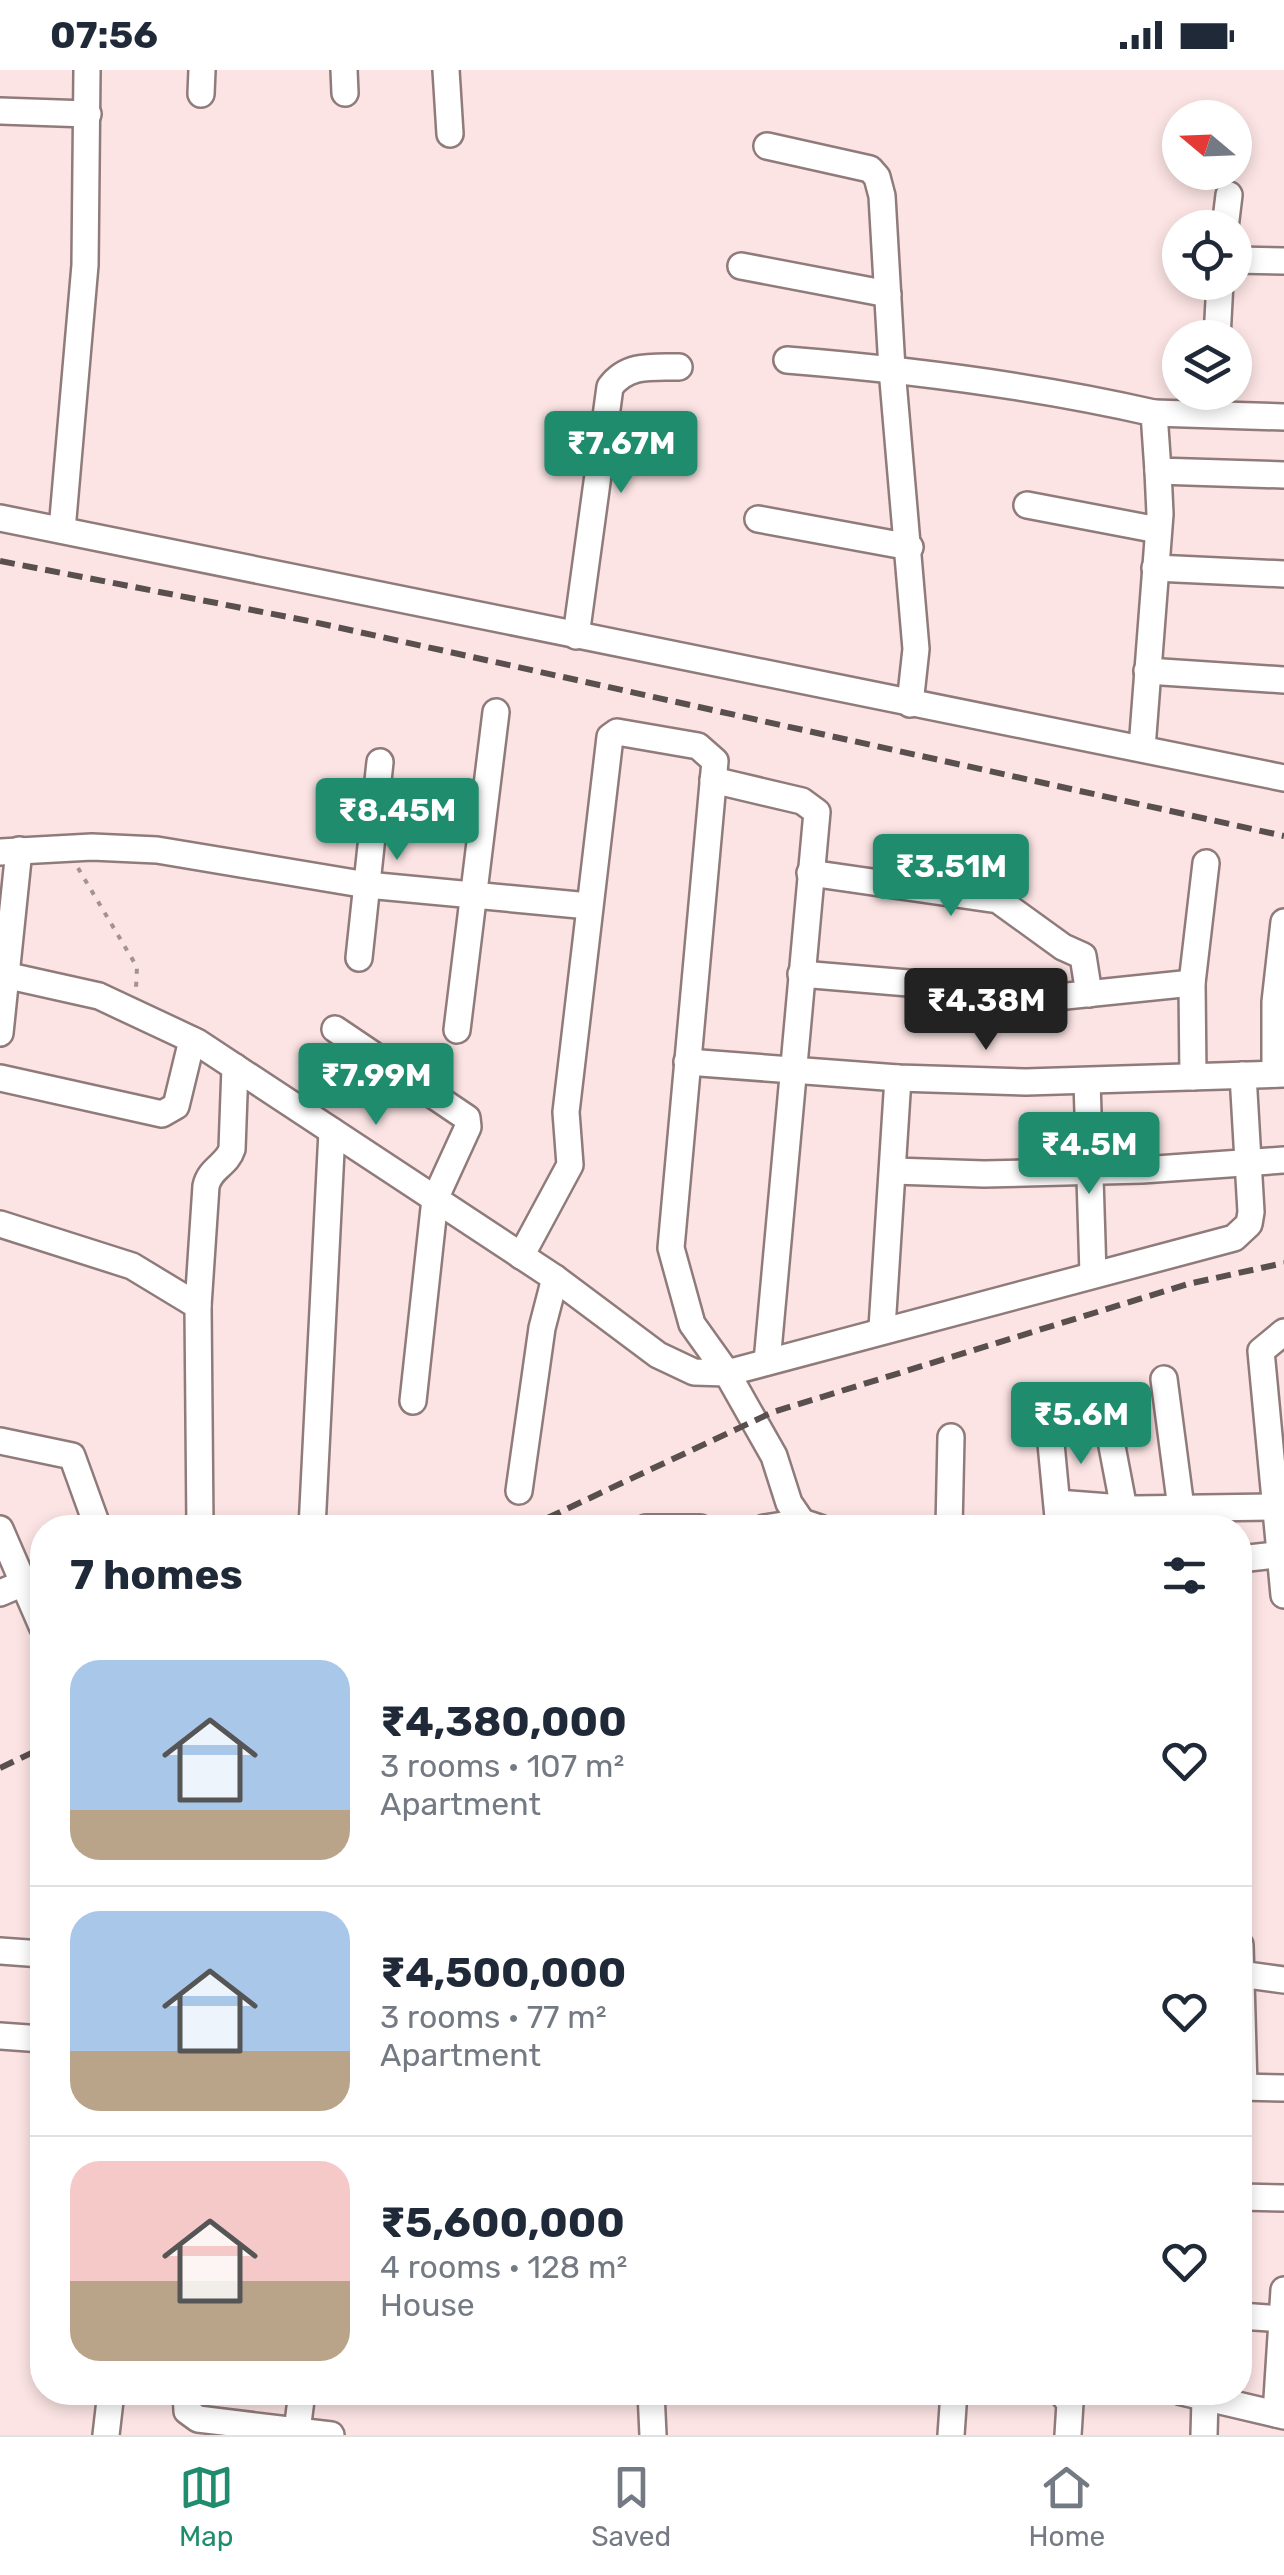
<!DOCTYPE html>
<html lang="en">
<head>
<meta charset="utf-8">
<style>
	:root { --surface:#fff; --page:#f6f6f7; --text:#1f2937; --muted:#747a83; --line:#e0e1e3; --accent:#1f8d6d }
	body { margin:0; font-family:Rubik,sans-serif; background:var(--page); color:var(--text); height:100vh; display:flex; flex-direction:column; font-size:38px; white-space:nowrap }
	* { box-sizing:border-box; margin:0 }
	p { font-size:32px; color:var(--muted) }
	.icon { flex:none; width:55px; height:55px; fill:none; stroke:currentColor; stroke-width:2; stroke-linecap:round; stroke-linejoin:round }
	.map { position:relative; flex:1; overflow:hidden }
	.drawer { position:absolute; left:30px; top:1445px; width:1222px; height:890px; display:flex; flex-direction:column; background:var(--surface); border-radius:40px; box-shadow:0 5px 15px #0003 }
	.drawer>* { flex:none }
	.needle { width:65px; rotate:289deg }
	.tools { position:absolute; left:1162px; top:30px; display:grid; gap:20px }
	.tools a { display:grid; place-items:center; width:90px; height:90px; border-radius:50%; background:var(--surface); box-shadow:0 5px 15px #0003; font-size:50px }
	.price { position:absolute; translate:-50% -85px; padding:0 22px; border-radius:10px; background:var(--accent); color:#fff; font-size:32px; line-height:65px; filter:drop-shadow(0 2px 5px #0008) }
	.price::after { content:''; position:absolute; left:50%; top:60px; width:30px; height:22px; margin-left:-15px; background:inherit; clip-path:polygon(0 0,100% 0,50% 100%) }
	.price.on { background:#222; color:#fff }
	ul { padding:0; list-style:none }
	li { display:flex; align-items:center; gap:30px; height:250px; padding:0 40px }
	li+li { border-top:2px solid var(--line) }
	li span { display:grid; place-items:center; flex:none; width:280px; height:200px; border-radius:30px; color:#555 }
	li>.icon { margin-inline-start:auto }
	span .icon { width:120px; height:120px; fill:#fffc; stroke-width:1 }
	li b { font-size:42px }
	h2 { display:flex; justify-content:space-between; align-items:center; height:120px; padding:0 40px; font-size:42px }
	.status { display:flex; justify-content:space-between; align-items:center; height:70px; padding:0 50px; background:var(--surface); direction:ltr }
	.status svg { height:28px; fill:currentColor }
	.tabs { display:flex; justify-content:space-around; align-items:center; height:140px; border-top:2px solid var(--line); background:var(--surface); font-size:28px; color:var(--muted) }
	.tabs a { display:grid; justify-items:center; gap:5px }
	.tabs .on { color:var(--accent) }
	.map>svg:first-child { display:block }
</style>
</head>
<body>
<div class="status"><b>07:56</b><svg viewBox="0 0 49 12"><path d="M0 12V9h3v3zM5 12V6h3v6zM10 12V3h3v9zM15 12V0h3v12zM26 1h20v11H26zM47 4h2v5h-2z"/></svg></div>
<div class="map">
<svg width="1284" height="2365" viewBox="0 0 1284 2365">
	<rect width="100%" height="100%" fill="#fce4e4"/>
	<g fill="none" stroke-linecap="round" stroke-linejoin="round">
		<!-- minor casing -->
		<g stroke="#907b7b" stroke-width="30">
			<g id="minor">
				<polyline points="344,0 345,23"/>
				<polyline points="446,0 450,64"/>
				<polyline points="201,24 202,0"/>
				<polyline points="0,41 88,44"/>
				<polyline points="767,76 870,99 877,107 882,126 892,299 916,579 910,634"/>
				<polyline points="1225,158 1229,125"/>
				<polyline points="1235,190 1284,191"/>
				<polyline points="741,196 888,224"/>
				<polyline points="1217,268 1220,212"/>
				<path d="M787,290C911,300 1032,315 1154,343L1158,401L1284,405"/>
				<polyline points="1154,343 1284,347"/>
				<polyline points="1027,435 1158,460"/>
				<polyline points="0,448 1284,708"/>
				<polyline points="758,449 910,477"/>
				<polyline points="62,460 85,195 87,0"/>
				<polyline points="1155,498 1284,504"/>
				<path d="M576,566L610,317C627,294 651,297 679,297"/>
				<polyline points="1147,601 1284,610"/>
				<polyline points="1142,678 1160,444 1158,401"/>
				<polyline points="713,710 802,731 817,742 767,1292"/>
				<polyline points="0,782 92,777 157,780 367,815 589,836"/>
				<polyline points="810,803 998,830 1063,877 1083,886 1089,924"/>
				<polyline points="359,888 380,692"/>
				<polyline points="0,904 99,926 197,972 555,1208 658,1285 694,1302 727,1303 1234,1168 1249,1154 1251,1142 1243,1005"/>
				<polyline points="801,904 968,918"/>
				<polyline points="970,936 1192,913"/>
				<polyline points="335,959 467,1048 468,1057 435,1129 413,1331"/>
				<polyline points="457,960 496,642"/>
				<polyline points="0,963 19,780"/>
				<polyline points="687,992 898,1008 1026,1012 1284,1004"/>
				<polyline points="1275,1004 1275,932 1284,852"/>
				<polyline points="1193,1007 1192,913 1206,793"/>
				<polyline points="0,1008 162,1044 176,1036 192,970"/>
				<polyline points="1087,1011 1093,1204"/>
				<polyline points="894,1101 984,1104 1142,1100 1284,1090"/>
				<polyline points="0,1154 132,1196 198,1236 200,1458"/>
				<polyline points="521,1186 570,1095 566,1042 610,667 617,662 698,676 715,691 671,1178 692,1254 727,1303 774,1386 789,1433 802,1452 820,1458"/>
				<path d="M198,1236L206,1116C210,1098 227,1095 232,1079L235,997"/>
				<polyline points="882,1258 898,1008"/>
				<polyline points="1284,1262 1261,1281 1284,1525"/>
				<polyline points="1164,1309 1181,1438"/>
				<polyline points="1048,1342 1059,1458"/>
				<polyline points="1106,1345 1124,1439"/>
				<polyline points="0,1371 72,1386 98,1458"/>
				<polyline points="519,1421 542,1258 555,1208"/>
				<polyline points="1057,1433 1135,1439 1275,1437"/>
				<polyline points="312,1458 332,1061"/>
				<polyline points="646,1458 700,1458"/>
				<polyline points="764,1458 802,1452"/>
				<polyline points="949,1458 951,1367"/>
				<polyline points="0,1459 42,1556"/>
				<polyline points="1240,1489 1284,1484"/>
				<polyline points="0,1523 42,1505"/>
				<polyline points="1240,1875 1244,2017"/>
				<polyline points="0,1881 42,1884"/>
				<polyline points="1240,1904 1284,1910"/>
				<polyline points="0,1966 42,1969"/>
				<polyline points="1240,2017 1284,2018"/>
				<polyline points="1240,2127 1284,2128"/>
				<polyline points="1240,2246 1282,2249"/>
				<polyline points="186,2322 187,2341 198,2349 331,2365"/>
				<polyline points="651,2322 653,2365"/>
				<polyline points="1061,2322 1070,2333 1068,2365"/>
				<polyline points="1182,2322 1284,2346"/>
				<polyline points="1276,2344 1284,2220"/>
				<polyline points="297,2361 302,2322"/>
				<polyline points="106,2365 111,2322"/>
				<polyline points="951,2365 954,2322"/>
				<polyline points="1204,2365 1205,2328"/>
			</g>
		</g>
		<!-- path -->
		<polyline stroke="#a39292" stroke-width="4" stroke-dasharray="5 8" stroke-linecap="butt" points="78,798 137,897 136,918"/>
		<!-- minor -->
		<use href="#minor" stroke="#fff" stroke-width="25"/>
		<!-- rail -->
		<g stroke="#5a4f4f" stroke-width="6" stroke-dasharray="15 8" stroke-linecap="butt">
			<polyline points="0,491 309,551 1284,766"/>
			<polyline points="526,1458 773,1342 1188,1214 1284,1193"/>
			<polyline points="0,1698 42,1678"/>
		</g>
	</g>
</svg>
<div class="tools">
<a><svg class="needle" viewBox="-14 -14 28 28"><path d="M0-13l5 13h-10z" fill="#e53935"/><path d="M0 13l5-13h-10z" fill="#747a83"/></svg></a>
<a><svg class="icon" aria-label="locate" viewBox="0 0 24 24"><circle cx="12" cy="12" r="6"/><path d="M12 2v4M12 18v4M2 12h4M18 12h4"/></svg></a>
<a><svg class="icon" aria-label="layers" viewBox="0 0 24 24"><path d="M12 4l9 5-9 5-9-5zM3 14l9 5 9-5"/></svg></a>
</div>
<b class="price" style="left:621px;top:426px">₹7.67M</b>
<b class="price" style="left:397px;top:793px">₹8.45M</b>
<b class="price" style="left:951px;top:849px">₹3.51M</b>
<b class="price on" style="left:986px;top:983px">₹4.38M</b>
<b class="price" style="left:376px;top:1058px">₹7.99M</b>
<b class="price" style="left:1089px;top:1127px">₹4.5M</b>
<b class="price" style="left:1081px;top:1397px">₹5.6M</b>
<section class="drawer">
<h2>7 homes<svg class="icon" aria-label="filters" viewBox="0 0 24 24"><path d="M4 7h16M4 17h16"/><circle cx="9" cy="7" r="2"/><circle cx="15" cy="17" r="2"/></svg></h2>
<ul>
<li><span style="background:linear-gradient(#a9c7e8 75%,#b9a48a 0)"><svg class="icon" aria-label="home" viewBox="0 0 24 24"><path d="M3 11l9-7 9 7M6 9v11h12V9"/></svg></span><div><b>₹4,380,000</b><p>3 rooms · 107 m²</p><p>Apartment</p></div><svg class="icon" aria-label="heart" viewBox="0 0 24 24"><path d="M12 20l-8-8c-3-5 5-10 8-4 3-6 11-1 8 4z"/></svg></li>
<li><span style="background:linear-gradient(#a9c7e8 70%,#b9a48a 0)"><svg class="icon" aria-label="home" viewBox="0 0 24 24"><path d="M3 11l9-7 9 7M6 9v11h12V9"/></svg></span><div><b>₹4,500,000</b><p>3 rooms · 77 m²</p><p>Apartment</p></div><svg class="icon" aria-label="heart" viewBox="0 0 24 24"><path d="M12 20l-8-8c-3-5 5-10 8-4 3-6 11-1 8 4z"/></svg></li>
<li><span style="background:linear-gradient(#f6c9c9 60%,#b9a48a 0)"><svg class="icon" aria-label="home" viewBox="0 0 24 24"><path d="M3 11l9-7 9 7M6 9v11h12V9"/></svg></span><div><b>₹5,600,000</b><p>4 rooms · 128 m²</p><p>House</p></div><svg class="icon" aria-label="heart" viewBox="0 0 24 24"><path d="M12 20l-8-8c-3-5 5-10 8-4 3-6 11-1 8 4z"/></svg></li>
</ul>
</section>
</div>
<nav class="tabs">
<a class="on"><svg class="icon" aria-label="map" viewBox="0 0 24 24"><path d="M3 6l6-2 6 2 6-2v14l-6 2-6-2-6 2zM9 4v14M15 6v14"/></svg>Map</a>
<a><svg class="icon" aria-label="saved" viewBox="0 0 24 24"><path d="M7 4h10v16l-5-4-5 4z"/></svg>Saved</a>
<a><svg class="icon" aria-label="home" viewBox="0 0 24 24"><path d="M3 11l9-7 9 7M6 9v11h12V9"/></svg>Home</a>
</nav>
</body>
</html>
